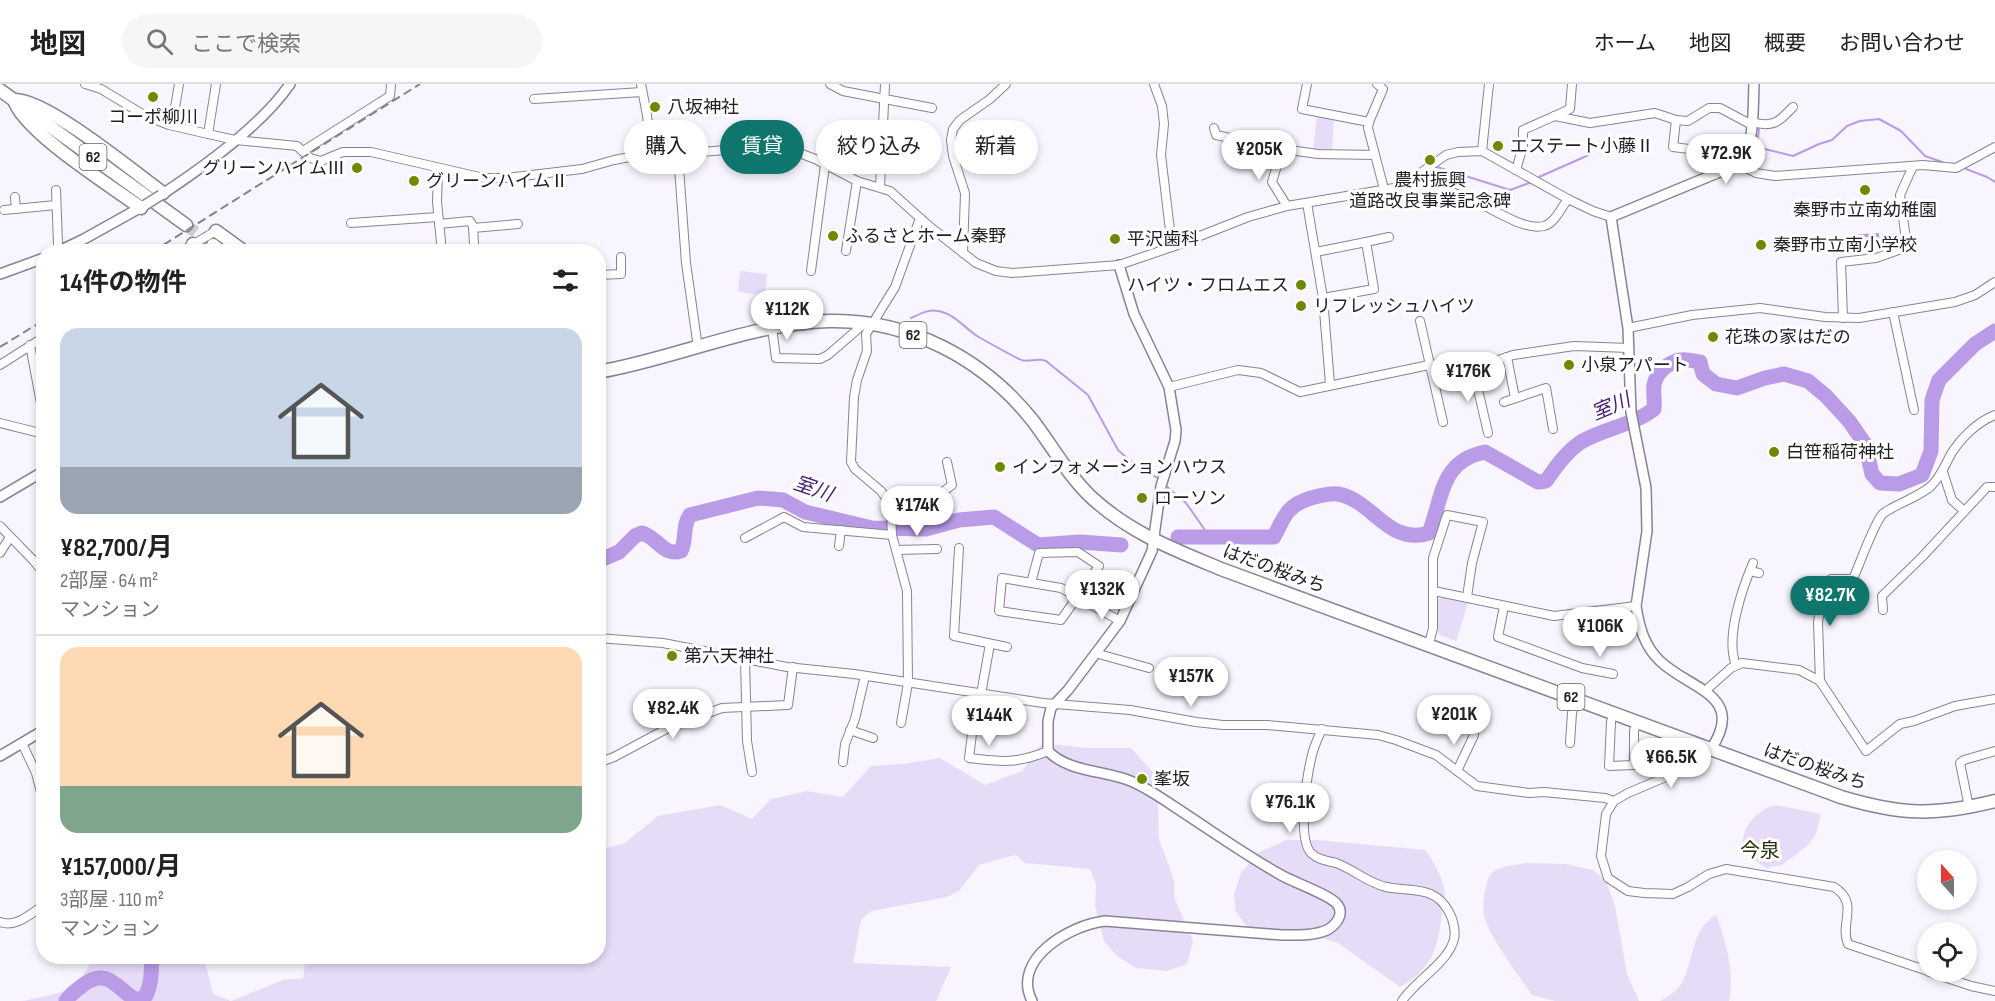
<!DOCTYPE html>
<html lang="ja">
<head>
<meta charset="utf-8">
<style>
	:root { --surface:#fff; --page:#f6f6f6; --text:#222; --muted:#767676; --line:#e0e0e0; --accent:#0f766e }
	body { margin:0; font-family:"Sofia Sans Condensed","Noto Sans JP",sans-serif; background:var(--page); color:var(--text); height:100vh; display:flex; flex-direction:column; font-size:22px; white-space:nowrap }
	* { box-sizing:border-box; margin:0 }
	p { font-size:20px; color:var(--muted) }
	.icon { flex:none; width:33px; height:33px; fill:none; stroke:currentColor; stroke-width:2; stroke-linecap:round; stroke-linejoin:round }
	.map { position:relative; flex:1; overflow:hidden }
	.sheet { position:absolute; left:36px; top:160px; width:570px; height:720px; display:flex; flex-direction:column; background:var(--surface); border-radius:24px; box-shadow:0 3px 9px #0003 }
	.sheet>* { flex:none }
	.hud { position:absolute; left:624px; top:36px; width:570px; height:54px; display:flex; gap:12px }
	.needle { width:39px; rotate:339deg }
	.tools { position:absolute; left:1917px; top:766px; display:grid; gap:12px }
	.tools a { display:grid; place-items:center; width:60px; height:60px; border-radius:50%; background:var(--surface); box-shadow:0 3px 9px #0003; font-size:30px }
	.price { position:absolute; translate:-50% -51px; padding:0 14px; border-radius:21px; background:#fff; color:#222; font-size:20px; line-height:39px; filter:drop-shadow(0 2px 3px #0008) }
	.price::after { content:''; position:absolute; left:50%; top:36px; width:18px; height:14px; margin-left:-9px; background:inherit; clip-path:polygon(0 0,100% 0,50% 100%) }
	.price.selected { background:var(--accent); color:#fff }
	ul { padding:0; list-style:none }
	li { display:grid; align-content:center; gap:12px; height:318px; padding:0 24px }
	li+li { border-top:2px solid var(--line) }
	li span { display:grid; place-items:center; height:186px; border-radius:18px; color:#555 }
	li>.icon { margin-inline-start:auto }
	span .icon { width:108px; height:108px; fill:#fffc; stroke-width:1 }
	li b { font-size:26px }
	h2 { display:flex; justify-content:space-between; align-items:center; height:72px; padding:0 24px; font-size:26px }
	.pill { padding:0 21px; border-radius:27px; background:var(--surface); box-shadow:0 3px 9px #0003; font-size:21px; line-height:54px }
	.pill.selected { background:var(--accent); color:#fff }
	header { display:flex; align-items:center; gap:36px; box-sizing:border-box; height:84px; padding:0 30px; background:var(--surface); border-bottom:2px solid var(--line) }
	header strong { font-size:28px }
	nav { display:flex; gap:33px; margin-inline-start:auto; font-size:21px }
	.search { width:420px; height:54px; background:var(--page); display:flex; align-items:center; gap:15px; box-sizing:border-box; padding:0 21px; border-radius:33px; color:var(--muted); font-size:22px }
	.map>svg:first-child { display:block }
</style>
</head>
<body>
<header>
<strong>地図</strong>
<div class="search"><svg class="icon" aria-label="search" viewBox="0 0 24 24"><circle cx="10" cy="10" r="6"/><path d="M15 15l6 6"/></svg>ここで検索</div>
<nav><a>ホーム</a><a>地図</a><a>概要</a><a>お問い合わせ</a></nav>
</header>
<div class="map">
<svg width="1995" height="917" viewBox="0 0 1995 917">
	<rect width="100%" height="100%" fill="#f8f5fe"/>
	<!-- green -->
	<g fill="#e7dcf8">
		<polygon points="1317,32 1334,35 1332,67 1313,66"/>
		<polygon points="740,187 767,190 765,211 738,208"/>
		<polygon points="1441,513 1468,519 1456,557 1440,551 1438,548 1438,515"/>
		<path d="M1042,659L1087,664H1131L1157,693L1159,755L1174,796V813L1193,857L1187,880L1167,887L1136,884L1117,872L1104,857L1095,822L1096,801L1090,785L1025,779L1015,771L979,781L959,807L947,813L871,827L861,836L853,879L951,883L936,917H23C36,914 68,909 76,900C84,891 88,881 96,873H204L213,910L231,917L283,896L303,894L306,873H598L599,766L625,759L658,732L720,721L752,735L771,715L807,707L843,713L871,682L903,680L940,674L985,701L1022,687Z"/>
		<path d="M1775,721L1821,730L1816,750L1808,761L1782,781L1766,784L1744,769C1738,747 1754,727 1775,721Z"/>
		<path d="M1286,756H1317L1426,766C1433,778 1441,790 1444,804C1446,812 1443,823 1442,831C1437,866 1432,885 1400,903L1338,859L1312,851L1268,857L1252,849L1236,828L1234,810L1241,789L1258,769Z"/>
		<path d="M1526,779L1564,780L1593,786L1606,797L1615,822L1627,890L1639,917H1555L1532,911C1519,892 1488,851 1484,831C1482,823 1485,797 1491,790C1498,782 1516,781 1526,779Z"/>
		<path d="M1716,831C1726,857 1735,890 1729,917H1660C1668,913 1677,907 1682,899C1695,874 1690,847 1716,831Z"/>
	</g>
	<!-- water -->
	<polygon fill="#ba9be7" points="1879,149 1880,165 1849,167 1848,151"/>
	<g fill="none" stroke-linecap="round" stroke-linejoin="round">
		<!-- stream -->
		<g stroke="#ba9be7" stroke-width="2">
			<polyline points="1759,45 1757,63 1793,72 1819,60 1832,56 1847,42 1860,37 1879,35 1901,47 1925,72 1942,78"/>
			<polyline points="1437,83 1510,106 1529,99"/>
			<polyline points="1966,85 1987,93 1995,98"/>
			<polyline points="1539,93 1591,70"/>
			<path d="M911,234C920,230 928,225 938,227C953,229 965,244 977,252C991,260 1005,268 1019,275C1028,280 1036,273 1046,277L1088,311L1118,366L1128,375L1159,395"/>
			<polyline points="1165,401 1186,419 1205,446 1207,453"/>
		</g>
		<!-- river -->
		<g stroke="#ba9be7" stroke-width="15">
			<path d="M1178,453H1274C1284,433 1287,421 1311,414C1319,412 1329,409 1338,410C1373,416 1388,462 1429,449C1443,413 1440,377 1485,368L1538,398L1546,397C1556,383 1566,368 1581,358C1604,344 1632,342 1654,325C1655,317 1653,309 1654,301C1656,289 1668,278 1681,276C1686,275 1694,277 1700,278L1703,290L1716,300L1737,304L1765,294L1784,290L1808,297L1826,312L1849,337L1865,360L1872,390L1880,399L1899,400L1922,391L1931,367L1932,316L1939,296L1975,260L1995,247"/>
			<path d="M598,477L619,468L635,452L642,449C657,453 664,473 681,467C687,455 682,442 690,431L758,414L772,415L783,416L805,428L872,444L926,445L959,436L994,433L1038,461L1080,458L1121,461"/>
			<path d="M66,917C70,910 77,906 83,901C108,883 116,904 136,916L145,913C152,901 151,887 152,873"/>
		</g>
		<!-- primary-tunnel -->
		<polyline stroke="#cdcad3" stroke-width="12" stroke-dasharray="12 6" stroke-linecap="butt" points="186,141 213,161"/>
		<!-- minor casing -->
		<g stroke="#8a8296" stroke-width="10">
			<g id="minor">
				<polyline points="85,0 101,5 144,31 169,41 208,50 235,56 297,62 310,74 321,77 343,68 371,68 484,94 506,94 582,85 614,76 651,69 678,70 761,63 789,65 815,75 857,97 890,107 929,142 976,179 996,187 1012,189 1119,181 1172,163 1248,133 1287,122 1394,104 1413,94 1446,71 1458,68 1482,67 1568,115 1593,127 1611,133"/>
				<polyline points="641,0 647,31 651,69"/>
				<polyline points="830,0 843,7 932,24"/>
				<polyline points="1154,0 1162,22 1164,40 1161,71 1172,163"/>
				<polyline points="1307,0 1302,25 1369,38 1368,44 1384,105"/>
				<polyline points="534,15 642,8"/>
				<polyline points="1555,32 1590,39 1655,29 1676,36 1688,37 1709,24 1720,24 1752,41"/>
				<polyline points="1676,36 1673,63 1705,67 1715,91"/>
				<polyline points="1369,38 1383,5 1377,0"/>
				<path d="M1752,38C1773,44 1779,38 1793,23"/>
				<polyline points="172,41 179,0"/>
				<polyline points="1214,44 1216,51 1282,65 1318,70 1375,71"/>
				<polyline points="208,50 216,0"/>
				<polyline points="1282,65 1272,98 1287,122"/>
				<polyline points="303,67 390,12 391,0"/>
				<polyline points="1482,67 1489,0"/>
				<polyline points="678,70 686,179 698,264"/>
				<polyline points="1739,80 1756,89 1775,92 1923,81 1956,84 1995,63"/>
				<polyline points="438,84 437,118 442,168"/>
				<polyline points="1516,86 1523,62 1523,46 1570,25 1572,0"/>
				<path d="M1413,94C1433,102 1454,108 1474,117C1493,124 1523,147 1544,142C1555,139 1561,124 1568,115"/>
				<polyline points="880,103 885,0"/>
				<polyline points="56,106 58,160 60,167"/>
				<polyline points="15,113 16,125"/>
				<polyline points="1307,119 1323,214 1330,300"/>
				<polyline points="4,126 56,121"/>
				<polyline points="351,139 438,133"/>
				<polyline points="439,140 470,137 473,142 474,160"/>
				<polyline points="473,144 518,140"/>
				<polyline points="1366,158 1389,153"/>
				<polyline points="846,167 857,97"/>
				<polyline points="180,168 216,147"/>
				<polyline points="1316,168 1366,158 1374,205 1323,214"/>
				<polyline points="963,169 965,109 953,72 951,56 953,45 960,36 990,15 1006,0"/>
				<polyline points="811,187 825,81"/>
				<polyline points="598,191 621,190 621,173"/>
				<polyline points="1893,228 1914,326"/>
				<polyline points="1843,234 1841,178 1876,174 1907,163 1900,111 1913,82"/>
				<polyline points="1420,237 1443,338"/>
				<polyline points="772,244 776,274 820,275 828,271 865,239"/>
				<polyline points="1628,244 1692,231 1760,224 1825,233 1859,234 1955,218 1975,211 1995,198"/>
				<polyline points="30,261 44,335"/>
				<polyline points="1507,273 1515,314"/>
				<polyline points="0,281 44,253"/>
				<polyline points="1473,284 1488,349"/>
				<polyline points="1169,303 1238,286 1261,289 1300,308 1429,281 1443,280 1460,289 1513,271 1574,262 1629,264"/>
				<polyline points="1504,318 1546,304 1553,345"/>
				<polyline points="0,339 44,350"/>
				<polyline points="1943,388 1952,416 1964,427"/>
				<polyline points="890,426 911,419 928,419 952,401 947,378"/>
				<polyline points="0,442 34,477 44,490"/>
				<polyline points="745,454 784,433 803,443 892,451"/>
				<polyline points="839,462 841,446"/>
				<polyline points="959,464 954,552 1007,563"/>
				<polyline points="896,466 937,465"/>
				<polyline points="0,469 10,453"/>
				<polyline points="34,477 44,474"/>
				<polyline points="1750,487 1759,489"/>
				<polyline points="1031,499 1039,469 1078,468 1099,482 1061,536 999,527 1002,494 1061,504 1120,537"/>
				<polyline points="1434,507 1554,532 1636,522"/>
				<polyline points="1504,522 1498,553 1582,584 1613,590"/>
				<polyline points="1883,526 1882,512 1922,473 1987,403 1995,403"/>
				<polyline points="598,554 663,559 787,583 854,590 1043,619 1130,626 1196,638 1223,641 1267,641 1378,651 1396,656 1436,671 1477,702 1529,709 1544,708 1605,714 1614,717"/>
				<polyline points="1429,560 1433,544 1433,474 1447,431 1483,438 1472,479 1467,513"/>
				<polyline points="1095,569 1149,584"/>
				<polyline points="745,574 747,657 752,688"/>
				<path d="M1736,581C1725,554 1742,505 1753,479"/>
				<path d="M1820,597L1818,538L1824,501L1831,495H1853C1861,477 1871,447 1881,432C1887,423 1921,413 1932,401C1941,392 1945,381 1951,370C1961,354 1977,338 1995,331"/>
				<polyline points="1705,607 1731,584 1742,579 1799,586 1820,597 1866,667 1900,640 1914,637 1955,622 1995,615"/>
				<path d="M977,610L969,674C1003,678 1016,680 1048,667"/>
				<polyline points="981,610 990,560"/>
				<polyline points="1613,629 1611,638 1609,682 1634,681 1634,647 1637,638"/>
				<polyline points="901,639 908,599 907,507 892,451 891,428 888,417 881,407 855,385 851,378 854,313 857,296 867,267 866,250 895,203 920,134"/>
				<path d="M1322,645C1318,654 1314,662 1312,671C1307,691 1297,754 1311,769C1318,776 1328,777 1336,779C1353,785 1368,799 1386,803C1411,808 1435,801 1449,828C1453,835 1456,847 1454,855C1449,878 1415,897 1402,917"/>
				<polyline points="850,646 873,654"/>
				<polyline points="22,659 36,689 44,720"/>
				<polyline points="1570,659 1572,629 1576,615"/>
				<path d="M1711,665L1668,692L1628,709L1614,717L1606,730L1601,772L1608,794L1628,807L1644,809L1673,810L1688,803L1709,790L1726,785L1834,803C1860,819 1839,840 1848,860L1928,887"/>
				<polyline points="843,678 845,660 855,635 865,592"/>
				<polyline points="598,679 614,673 670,643 722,624 788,621 793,583"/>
				<polyline points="1457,687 1474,651 1474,643"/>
				<polyline points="1969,723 1960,679 1964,676 1995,667"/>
				<polyline points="598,746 600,762"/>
				<path d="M0,838C16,844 30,830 44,821"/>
				<polyline points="1929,888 1971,902 1995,907"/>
			</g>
		</g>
		<!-- tertiary casing -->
		<g stroke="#8a8296" stroke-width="12">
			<g id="tertiary">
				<path d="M161,111C202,84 262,41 290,0"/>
				<polyline points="57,168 84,155 145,121"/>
				<polyline points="0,190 44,174"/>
				<polyline points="0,413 44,387"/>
				<path d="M1711,665C1747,611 1689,605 1660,577C1644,562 1639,542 1636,522L1647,447L1646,404L1631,328L1628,244L1611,133L1739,80C1755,64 1753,22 1754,0"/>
				<polyline points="0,672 44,646"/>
				<path d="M1032,917C1011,875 1070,841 1105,837L1282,851C1297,851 1313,852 1327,846C1336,841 1345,830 1337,820C1330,811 1293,798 1281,791C1247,772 1216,750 1184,729C1167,718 1151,706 1133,698C1106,686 1069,689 1048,667V637L1051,624L1068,606L1120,537L1152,467L1161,402L1175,357L1176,346L1169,303L1134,230L1119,181"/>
			</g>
		</g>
		<!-- primary casing -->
		<g stroke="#8a8296" stroke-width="15">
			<g id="primary">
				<polyline points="0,6 186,141"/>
				<path d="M141,124C111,102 24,48 14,16C45,14 134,88 163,109"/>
				<polyline points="216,147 245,168"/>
				<polyline points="193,160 203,168"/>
				<polyline points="213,161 222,168"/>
				<path d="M598,288C674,275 752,239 829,237C909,235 984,275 1033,337C1052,362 1068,391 1091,413C1130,449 1173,465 1221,485L1841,713C1901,731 1934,732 1995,717"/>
			</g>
		</g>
		<!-- minor -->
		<use href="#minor" stroke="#fff" stroke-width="8"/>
		<!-- tertiary -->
		<use href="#tertiary" stroke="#fff" stroke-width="9"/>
		<!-- primary -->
		<use href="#primary" stroke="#fff" stroke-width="12"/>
		<!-- rail -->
		<g stroke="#86838b" stroke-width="2" stroke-dasharray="9 4.5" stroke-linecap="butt">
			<polyline points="152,168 420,0"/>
			<polyline points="0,263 44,236"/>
		</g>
		<!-- tertiary-bridge casing -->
		<g stroke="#8a8296" stroke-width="12" stroke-linecap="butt">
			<polyline id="tertiary-bridge" points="145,121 161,111"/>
		</g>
		<!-- tertiary-bridge -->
		<use href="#tertiary-bridge" stroke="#fff" stroke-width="9"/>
	</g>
	<!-- markers -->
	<g fill="#6d8900" stroke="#fff" stroke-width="2">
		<circle cx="153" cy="13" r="6"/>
		<circle cx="655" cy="23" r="6"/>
		<circle cx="1498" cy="62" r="6"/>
		<circle cx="1430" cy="76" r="6"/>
		<circle cx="357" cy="84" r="6"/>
		<circle cx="414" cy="97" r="6"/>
		<circle cx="1865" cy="106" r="6"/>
		<circle cx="833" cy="152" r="6"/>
		<circle cx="1115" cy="155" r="6"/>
		<circle cx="1761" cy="161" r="6"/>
		<circle cx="1301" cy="201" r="6"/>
		<circle cx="1301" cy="222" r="6"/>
		<circle cx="1713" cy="253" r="6"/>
		<circle cx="1569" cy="281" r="6"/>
		<circle cx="1774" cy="368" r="6"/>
		<circle cx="1000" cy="383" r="6"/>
		<circle cx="1142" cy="414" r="6"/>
		<circle cx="672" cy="572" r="6"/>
		<circle cx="1142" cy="695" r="6"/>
	</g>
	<g text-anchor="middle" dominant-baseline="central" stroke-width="6" stroke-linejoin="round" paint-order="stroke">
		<!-- shield labels -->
		<g fill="#fff" stroke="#646266" stroke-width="1.5">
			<rect x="79.5" y="60" width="27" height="26" rx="4.5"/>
			<rect x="899.5" y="238" width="27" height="26" rx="4.5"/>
			<rect x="1557.5" y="600" width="27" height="26" rx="4.5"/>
		</g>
		<g font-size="16" font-weight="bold" fill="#211e25">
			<text x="93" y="73">62</text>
			<text x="913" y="251">62</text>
			<text x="1571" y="613">62</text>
		</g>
		<!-- poi labels -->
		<g font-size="18" fill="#211e25" stroke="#fff" text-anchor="start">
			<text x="667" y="23">八坂神社</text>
			<text x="153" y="33" text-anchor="middle">コーポ柳川</text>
			<text x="1510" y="62">エステート小藤Ⅱ</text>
			<text x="345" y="84" text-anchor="end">グリーンハイムⅢ</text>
			<text x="1430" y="96" text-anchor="middle">農村振興<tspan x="1430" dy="21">道路改良事業記念碑</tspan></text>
			<text x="426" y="97">グリーンハイムⅡ</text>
			<text x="1865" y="126" text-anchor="middle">秦野市立南幼稚園</text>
			<text x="845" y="152">ふるさとホーム秦野</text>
			<text x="1127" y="155">平沢歯科</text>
			<text x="1773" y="161">秦野市立南小学校</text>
			<text x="1289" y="201" text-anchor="end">ハイツ・フロムエス</text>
			<text x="1313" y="222">リフレッシュハイツ</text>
			<text x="1725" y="253">花珠の家はだの</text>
			<text x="1581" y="281">小泉アパート</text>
			<text x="1786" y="368">白笹稲荷神社</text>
			<text x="1012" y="383">インフォメーションハウス</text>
			<text x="1154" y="414">ローソン</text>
			<text x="684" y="572">第六天神社</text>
			<text x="1154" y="695">峯坂</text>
		</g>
		<!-- street labels -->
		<g font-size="18" fill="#211e25" stroke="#fff">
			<text transform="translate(1274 485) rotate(20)">はだの桜みち</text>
			<text transform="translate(1815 683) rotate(19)">はだの桜みち</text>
		</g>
		<!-- water labels -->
		<g font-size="20" font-style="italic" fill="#481b73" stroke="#fff">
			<text transform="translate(1611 323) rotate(-23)">室川</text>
			<text transform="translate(813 405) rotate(19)">室川</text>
		</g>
		<!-- neighbourhood labels -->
		<g font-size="20" fill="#26300a" stroke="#fff">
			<text x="1760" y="767">今泉</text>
		</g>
	</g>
</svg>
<div class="tools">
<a><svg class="needle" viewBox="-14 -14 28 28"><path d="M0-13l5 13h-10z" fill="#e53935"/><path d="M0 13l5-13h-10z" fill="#767676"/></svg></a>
<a><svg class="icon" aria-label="locate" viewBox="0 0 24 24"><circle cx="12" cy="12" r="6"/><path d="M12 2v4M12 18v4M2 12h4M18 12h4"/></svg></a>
</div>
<b class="price" style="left:1259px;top:97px">¥205K</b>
<b class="price" style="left:1726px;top:101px">¥72.9K</b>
<b class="price" style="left:787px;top:257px">¥112K</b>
<b class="price" style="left:1468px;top:319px">¥176K</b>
<b class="price" style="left:917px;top:453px">¥174K</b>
<b class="price" style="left:1102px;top:537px">¥132K</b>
<b class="price selected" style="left:1830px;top:543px">¥82.7K</b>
<b class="price" style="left:1600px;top:574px">¥106K</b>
<b class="price" style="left:1191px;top:624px">¥157K</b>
<b class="price" style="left:673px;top:656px">¥82.4K</b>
<b class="price" style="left:1454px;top:662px">¥201K</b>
<b class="price" style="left:989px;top:663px">¥144K</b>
<b class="price" style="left:1671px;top:705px">¥66.5K</b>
<b class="price" style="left:1290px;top:750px">¥76.1K</b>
<div class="hud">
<a class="pill">購入</a>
<a class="pill selected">賃貸</a>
<a class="pill">絞り込み</a>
<a class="pill">新着</a>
</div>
<section class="sheet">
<h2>14件の物件<svg class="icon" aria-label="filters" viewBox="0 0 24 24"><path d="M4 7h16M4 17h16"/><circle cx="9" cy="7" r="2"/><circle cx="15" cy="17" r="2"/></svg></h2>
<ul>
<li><span style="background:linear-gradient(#c9d6e8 75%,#9aa5b1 0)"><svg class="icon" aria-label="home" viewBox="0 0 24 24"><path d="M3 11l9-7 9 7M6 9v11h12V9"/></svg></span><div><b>¥82,700/月</b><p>2部屋 · 64 m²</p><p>マンション</p></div></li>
<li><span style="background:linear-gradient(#ffd9b3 75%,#7fa58c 0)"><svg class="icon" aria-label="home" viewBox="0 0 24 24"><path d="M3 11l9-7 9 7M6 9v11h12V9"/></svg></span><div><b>¥157,000/月</b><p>3部屋 · 110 m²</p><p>マンション</p></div></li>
</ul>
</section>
</div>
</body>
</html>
